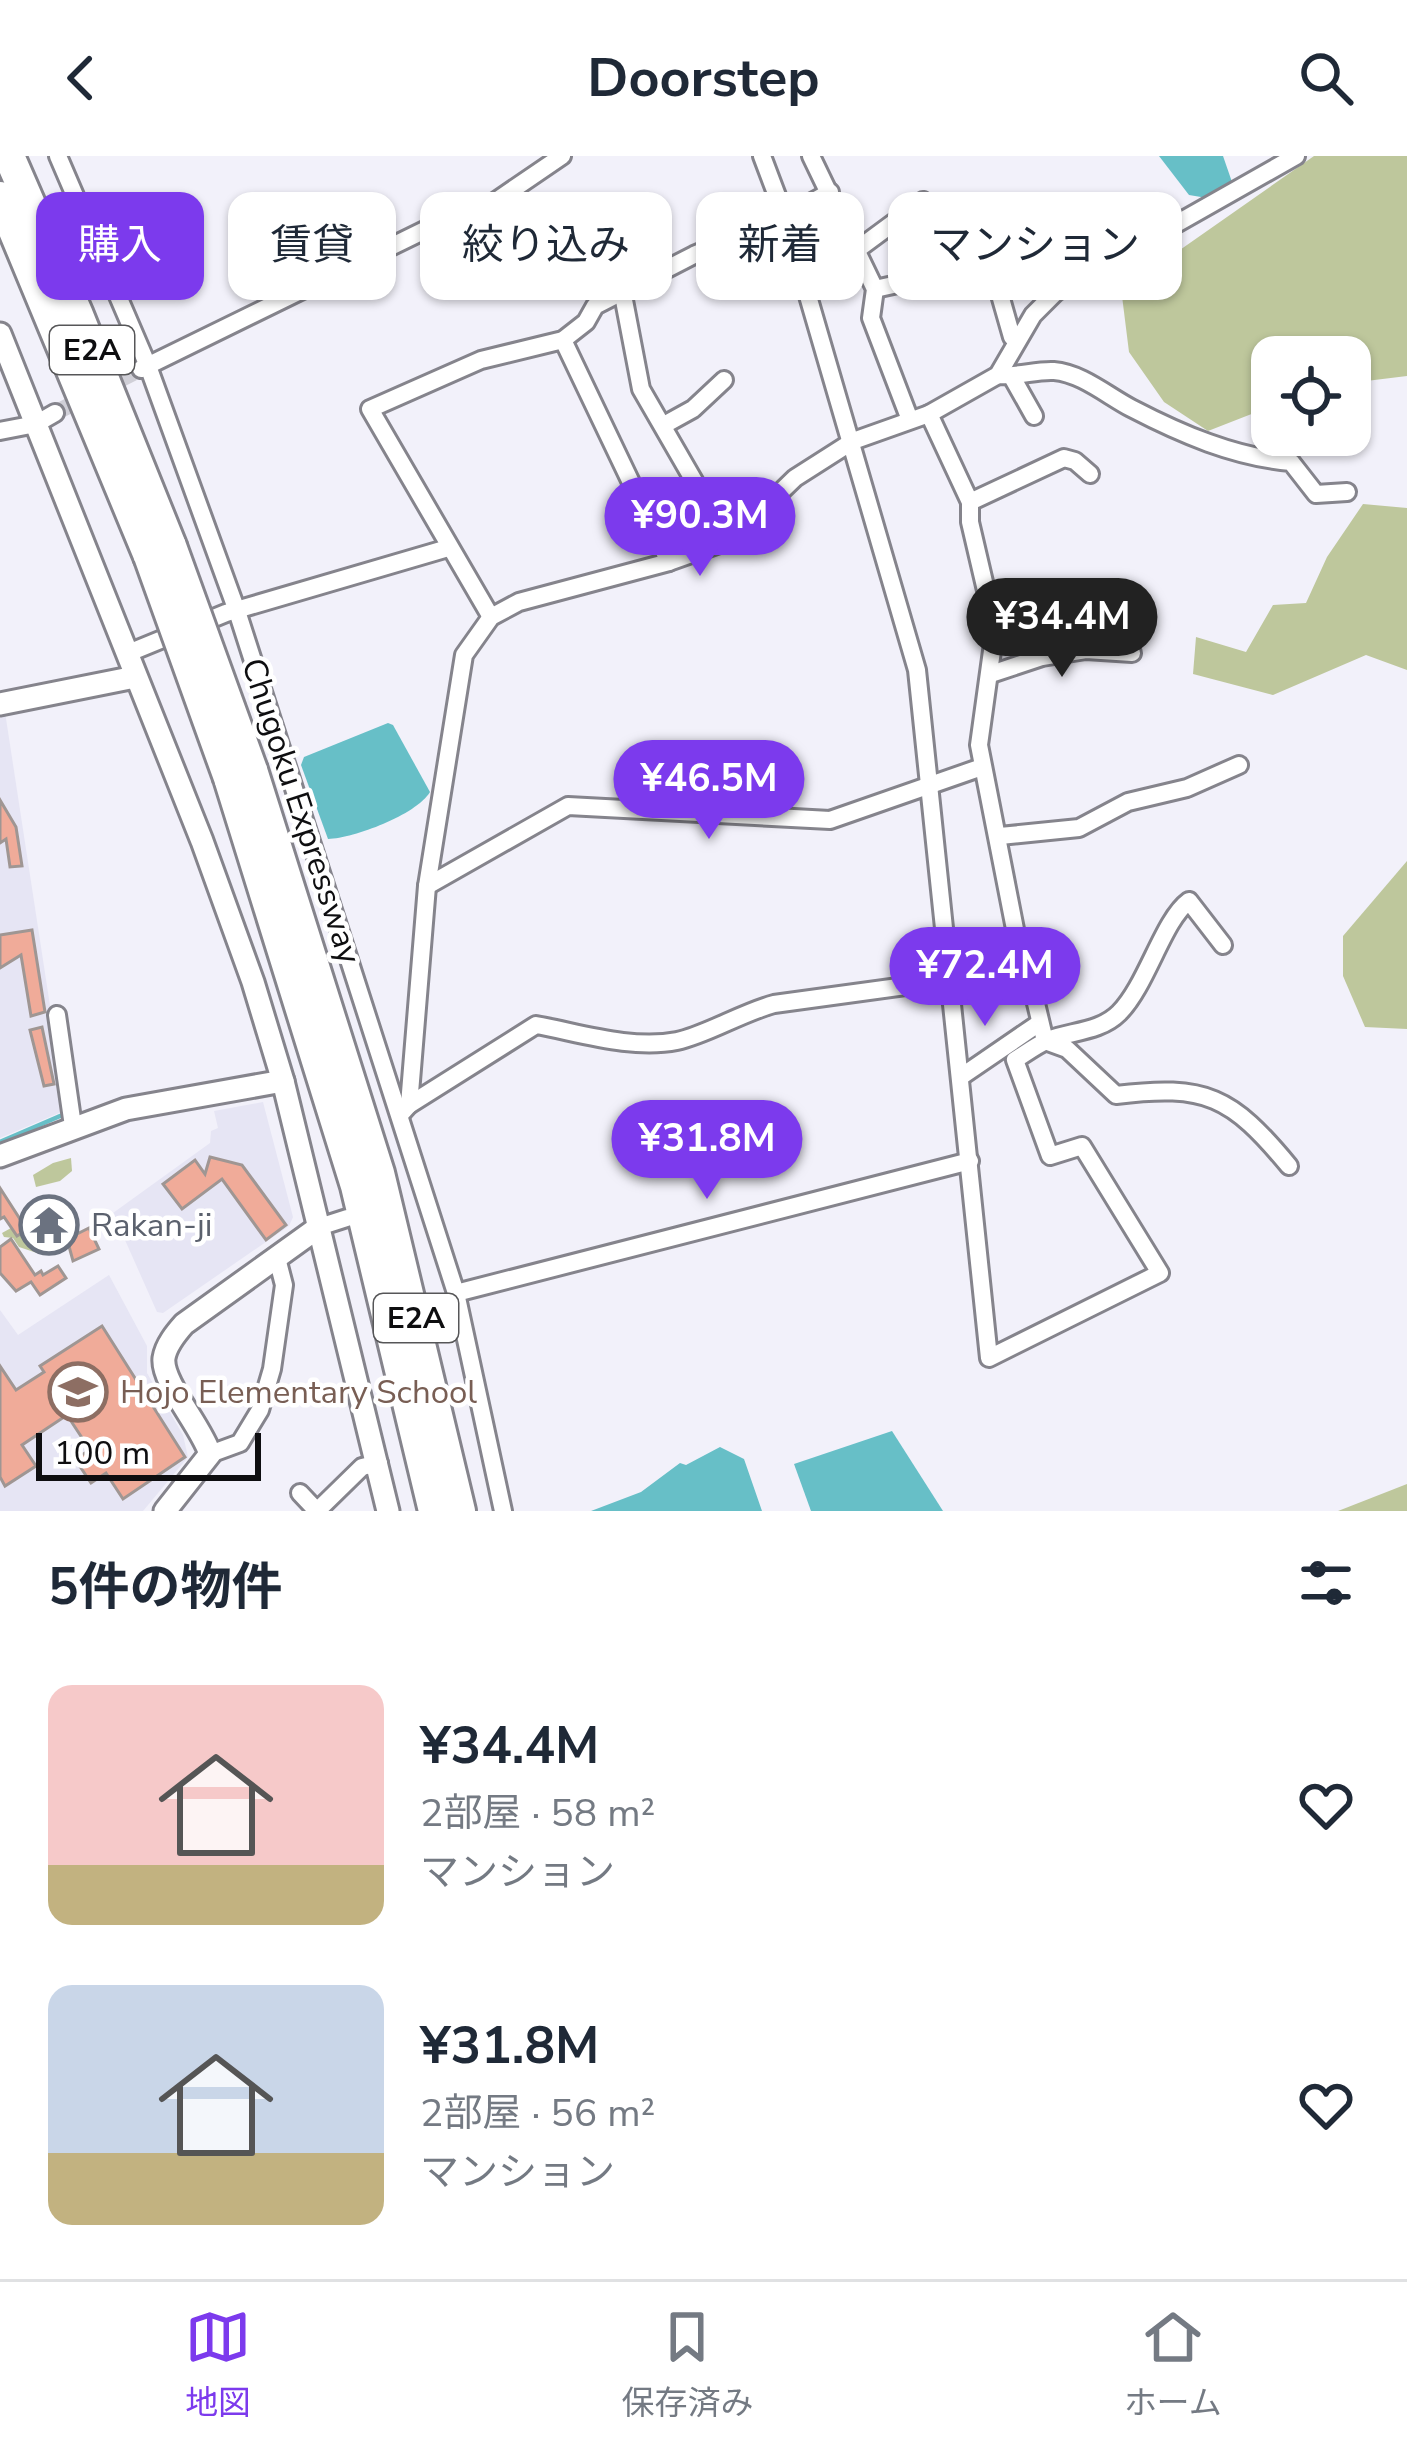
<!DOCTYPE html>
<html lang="ja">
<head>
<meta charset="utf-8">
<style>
	:root { --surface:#fff; --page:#f2f2f3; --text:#1f2937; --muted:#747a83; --line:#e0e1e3; --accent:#7c3aed }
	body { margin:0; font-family:"Nunito Sans","Noto Sans JP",sans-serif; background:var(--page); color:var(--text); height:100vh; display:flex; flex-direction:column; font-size:45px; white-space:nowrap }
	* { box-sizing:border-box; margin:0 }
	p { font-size:39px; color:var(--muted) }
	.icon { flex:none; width:66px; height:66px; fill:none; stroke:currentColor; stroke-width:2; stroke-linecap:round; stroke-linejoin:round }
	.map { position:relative; height:1355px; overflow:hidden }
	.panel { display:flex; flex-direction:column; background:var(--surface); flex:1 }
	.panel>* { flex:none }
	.top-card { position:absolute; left:36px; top:36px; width:1335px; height:108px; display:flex; gap:24px }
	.fabs { position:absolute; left:1251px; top:180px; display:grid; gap:24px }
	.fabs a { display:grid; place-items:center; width:120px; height:120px; border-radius:24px; background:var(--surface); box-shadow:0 3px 9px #0004; font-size:60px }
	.scale { position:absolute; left:36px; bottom:30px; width:225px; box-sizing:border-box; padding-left:12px; border:6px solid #0e0e10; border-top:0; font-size:33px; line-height:42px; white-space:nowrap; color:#0e0e10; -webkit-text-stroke:9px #fff; paint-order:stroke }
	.price { position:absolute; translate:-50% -102px; padding:0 27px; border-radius:42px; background:var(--accent); color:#fff; font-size:39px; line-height:78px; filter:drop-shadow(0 3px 6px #0008) }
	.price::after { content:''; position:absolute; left:50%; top:72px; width:36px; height:27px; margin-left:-18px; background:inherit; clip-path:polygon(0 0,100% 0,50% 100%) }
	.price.active { background:#222; color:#fff }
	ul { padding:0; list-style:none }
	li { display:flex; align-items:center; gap:36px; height:300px; padding:0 48px }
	li span { display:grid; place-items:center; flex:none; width:336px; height:240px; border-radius:24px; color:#555 }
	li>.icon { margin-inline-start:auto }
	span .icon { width:144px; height:144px; fill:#fffc; stroke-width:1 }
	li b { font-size:51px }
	h2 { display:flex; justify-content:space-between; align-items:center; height:144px; padding:0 48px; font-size:51px }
	.pill { padding:0 42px; border-radius:24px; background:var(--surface); box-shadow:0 3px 9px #0004; font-size:42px; line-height:108px }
	.pill.active { background:var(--accent); color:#fff }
	header { display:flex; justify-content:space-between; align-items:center; height:156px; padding:0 48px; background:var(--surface); font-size:54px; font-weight:700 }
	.dock { display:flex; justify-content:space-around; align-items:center; height:168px; border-top:3px solid var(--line); background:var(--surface); font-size:33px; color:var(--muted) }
	.dock a { display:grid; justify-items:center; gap:6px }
	.dock .active { color:var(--accent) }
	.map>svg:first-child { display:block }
</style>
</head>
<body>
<header><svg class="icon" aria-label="back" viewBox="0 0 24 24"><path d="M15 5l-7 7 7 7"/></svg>Doorstep<svg class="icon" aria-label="search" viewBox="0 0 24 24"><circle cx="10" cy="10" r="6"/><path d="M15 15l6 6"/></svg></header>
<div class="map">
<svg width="1407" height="1355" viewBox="0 0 1407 1355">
	<rect width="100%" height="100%" fill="#f2f1fa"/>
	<!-- built -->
	<g fill="#e6e5f4">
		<polygon points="0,556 5,556 66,954 0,982"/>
		<polygon points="263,946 293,1061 289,1070 163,1157 157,1156 113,1057 210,987 211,975 218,972 214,955"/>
		<polygon points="109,1119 147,1190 147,1217 183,1279 188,1301 143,1355 0,1355 0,1154 18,1179"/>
	</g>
	<!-- green -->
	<g fill="#bec79c">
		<polygon points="1314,0 1407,0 1407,220 1350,227 1350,201 1272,201 1272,250 1208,275 1164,246 1129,196 1120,124 1167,103"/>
		<polygon points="1363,348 1407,352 1407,514 1366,499 1273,539 1193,518 1196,481 1246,496 1273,449 1306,447 1327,401"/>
		<polygon points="1407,705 1407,873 1365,871 1343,820 1343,780"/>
		<polygon points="71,1002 72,1015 60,1025 36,1031 33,1019 53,1007"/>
		<polygon points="34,1057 42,1057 53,1090 40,1098 19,1091 13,1082 4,1081 2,1077 11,1072 17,1081 28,1074 22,1065"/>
		<polygon points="1407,1328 1407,1355 1338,1355"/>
	</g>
	<!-- water -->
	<g fill="#67bfc7">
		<polygon points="1159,0 1223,0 1232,26 1207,42 1189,39"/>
		<path d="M388,567L393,569L430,636C416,659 354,682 328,683L301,609L304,601Z"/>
		<polygon points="892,1275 943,1355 811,1355 794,1308"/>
		<polygon points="720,1291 744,1303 762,1355 591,1355 641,1336 680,1307 686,1309"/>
	</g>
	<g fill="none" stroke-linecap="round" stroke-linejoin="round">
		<!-- stream -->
		<polyline stroke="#67bfc7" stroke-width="4.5" points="0,986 67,957"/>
	</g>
	<!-- building -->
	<g fill="#f0ab99" stroke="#9f9693" stroke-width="3">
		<polygon points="0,644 16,671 22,710 10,711 6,683 0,687"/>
		<polygon points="32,774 45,856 31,860 21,799 0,812 0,779"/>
		<polygon points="42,871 54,928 44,930 30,874"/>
		<polygon points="210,1001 242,1009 286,1069 266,1084 222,1023 182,1053 163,1028 195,1004 205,1018"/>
		<polygon points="0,1032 27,1074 17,1080 4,1061 0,1063"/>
		<polygon points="89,1072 99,1093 73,1105 67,1083"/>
		<polygon points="11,1083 35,1119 41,1115 43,1119 58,1110 66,1122 40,1139 31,1126 16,1135 0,1117 0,1091"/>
		<polygon points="102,1170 185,1301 123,1343 106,1317 91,1327 75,1303 90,1294 67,1259 22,1289 36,1310 5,1330 0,1321 0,1210 16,1234 44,1216 40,1210"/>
	</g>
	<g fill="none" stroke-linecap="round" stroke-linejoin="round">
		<!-- minor-tunnel -->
		<polyline stroke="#d0cfd7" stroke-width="16" stroke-dasharray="16 8" stroke-linecap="butt" points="55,257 139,214"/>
		<!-- minor casing -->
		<g stroke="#85848c" stroke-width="22">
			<g id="minor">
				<polyline points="58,0 148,210 237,455 456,1137 503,1355"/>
				<path d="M762,0L785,61L917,514L989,1202L1160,1117L1082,990L1050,1000L1015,904C1026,897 1037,889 1048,884C1071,875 1100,876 1119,857C1147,829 1163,764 1189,745L1223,789"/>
				<polyline points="811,0 875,133 871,162 910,264"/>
				<polyline points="858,93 923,45"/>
				<polyline points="875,133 934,120 974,104 1000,139 1012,181 1017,185"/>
				<polyline points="623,139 641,233 712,356 723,387"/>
				<polyline points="563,184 669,406"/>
				<polyline points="141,213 427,73 493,47 562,0"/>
				<path d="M998,219C1018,221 1035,214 1054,215C1081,217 1108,240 1131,252C1181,278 1234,301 1291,306L1316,338L1347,336"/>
				<polyline points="1012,221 1034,260"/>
				<path d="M929,258L970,346V366L995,473L979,589L1023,814L1034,839L1045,885L1067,893L1116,939C1206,928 1231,940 1289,1010"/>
				<polyline points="664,269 693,253 724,224"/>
				<polyline points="0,275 36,268 55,257"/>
				<polyline points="970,346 1064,302 1075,305 1090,318"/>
				<polyline points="491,461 370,253 481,204 563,184 586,166 595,150 694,99 785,61 830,36"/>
				<polyline points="1086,494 1111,471"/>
				<polyline points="126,498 226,457 448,392"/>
				<polyline points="991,518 1042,501 1086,494 1132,497"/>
				<polyline points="1000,680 1079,672 1128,646 1187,632 1239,609"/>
				<polyline points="427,730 568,650 830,664 982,611"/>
				<polyline points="57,859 73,970"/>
				<polyline points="962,920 1038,868"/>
				<path d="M409,949L536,869C580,877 632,894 677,885C706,879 741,857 774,848L1023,814"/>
				<polyline points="400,959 409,949 427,730 464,499 491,461 519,446 669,406 731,384 795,322 853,285 929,258 998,219 1033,159 1056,136 1296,0"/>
				<polyline points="319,1071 347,1062"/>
				<polyline points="456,1137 970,1005"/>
				<polyline points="210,1298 240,1287 260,1254 272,1213 284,1129 277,1102"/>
				<polyline points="300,1337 317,1355 362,1311 379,1307"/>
			</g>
		</g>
		<!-- tertiary casing -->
		<g stroke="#85848c" stroke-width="27">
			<g id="tertiary">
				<polyline points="0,178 202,685 253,826 283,925 388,1355"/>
				<polyline points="0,548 135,521"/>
				<polyline points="0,1000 126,953 283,925"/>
				<path d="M165,1355L210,1298C202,1271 161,1226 164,1202C166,1189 176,1177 184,1168L319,1071"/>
			</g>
		</g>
		<!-- motorway casing -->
		<g stroke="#85848c" stroke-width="36">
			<g id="motorway">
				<polyline points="9,0 78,159 171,390"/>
				<polyline points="0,41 149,400"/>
				<polyline points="252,614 379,1017 460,1355"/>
				<polyline points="229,622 356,1030 434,1355"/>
			</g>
		</g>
		<!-- minor -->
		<use href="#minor" stroke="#fff" stroke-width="16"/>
		<!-- tertiary -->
		<use href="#tertiary" stroke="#fff" stroke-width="21"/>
		<!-- motorway -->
		<use href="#motorway" stroke="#fff" stroke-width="30"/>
		<!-- motorway-bridge casing -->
		<g stroke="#85848c" stroke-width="36" stroke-linecap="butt">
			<g id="motorway-bridge">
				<polyline points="171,390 252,614"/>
				<polyline points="149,400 229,622"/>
			</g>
		</g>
		<!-- motorway-bridge -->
		<use href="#motorway-bridge" stroke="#fff" stroke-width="30"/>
	</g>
	<!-- icons -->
	<defs>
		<g id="temple-ring" transform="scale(3)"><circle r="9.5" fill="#fff" stroke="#6b7280" stroke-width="1.5"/><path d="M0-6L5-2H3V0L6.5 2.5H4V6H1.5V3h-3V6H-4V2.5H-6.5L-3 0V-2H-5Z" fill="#6b7280"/></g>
		<g id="school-ring" transform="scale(3)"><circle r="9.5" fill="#fff" stroke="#8d6e63" stroke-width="1.5"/><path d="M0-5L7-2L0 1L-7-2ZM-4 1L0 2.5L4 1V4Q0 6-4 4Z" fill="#8d6e63"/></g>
	</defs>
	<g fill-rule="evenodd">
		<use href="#temple-ring" x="49" y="1069"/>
		<use href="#school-ring" x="78" y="1236"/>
	</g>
	<g text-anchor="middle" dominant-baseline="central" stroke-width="9" stroke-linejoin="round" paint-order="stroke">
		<!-- shield labels -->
		<g fill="#fff" stroke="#565658" stroke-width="3">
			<rect x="50" y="170" width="84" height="48" rx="9"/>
			<rect x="374" y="1138" width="84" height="48" rx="9"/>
		</g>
		<g font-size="30" font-weight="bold" fill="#0e0e10">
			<text x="92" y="194">E2A</text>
			<text x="416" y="1162">E2A</text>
		</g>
		<!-- street labels -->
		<g font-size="33" fill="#0e0e10" stroke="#fff">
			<text transform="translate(301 655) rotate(72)">Chugoku Expressway</text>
		</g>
		<!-- worship labels -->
		<g font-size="33" fill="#5b616d" stroke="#fff" text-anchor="start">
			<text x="91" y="1069">Rakan-ji</text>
		</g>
		<!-- education labels -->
		<g font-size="33" fill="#785e54" stroke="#fff" text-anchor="start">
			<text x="120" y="1236">Hojo Elementary School</text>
		</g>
	</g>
</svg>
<div class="fabs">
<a><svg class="icon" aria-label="locate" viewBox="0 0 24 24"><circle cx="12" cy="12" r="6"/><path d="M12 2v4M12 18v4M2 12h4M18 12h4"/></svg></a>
</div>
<div class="scale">100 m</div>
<b class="price" style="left:700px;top:423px">¥90.3M</b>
<b class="price active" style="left:1062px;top:524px">¥34.4M</b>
<b class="price" style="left:709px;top:686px">¥46.5M</b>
<b class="price" style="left:985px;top:873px">¥72.4M</b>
<b class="price" style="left:707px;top:1046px">¥31.8M</b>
<div class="top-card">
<a class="pill active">購入</a>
<a class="pill">賃貸</a>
<a class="pill">絞り込み</a>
<a class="pill">新着</a>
<a class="pill">マンション</a>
</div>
</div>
<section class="panel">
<h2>5件の物件<svg class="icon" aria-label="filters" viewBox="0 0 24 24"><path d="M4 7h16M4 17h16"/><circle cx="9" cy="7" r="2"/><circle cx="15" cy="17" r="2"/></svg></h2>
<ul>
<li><span style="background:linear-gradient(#f6c9c9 75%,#c2b280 0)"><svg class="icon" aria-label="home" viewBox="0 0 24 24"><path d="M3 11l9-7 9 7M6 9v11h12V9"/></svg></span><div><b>¥34.4M</b><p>2部屋 · 58 m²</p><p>マンション</p></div><svg class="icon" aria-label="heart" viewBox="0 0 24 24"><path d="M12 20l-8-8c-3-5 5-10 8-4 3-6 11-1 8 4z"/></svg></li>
<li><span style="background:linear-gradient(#c9d6e8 70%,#c2b280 0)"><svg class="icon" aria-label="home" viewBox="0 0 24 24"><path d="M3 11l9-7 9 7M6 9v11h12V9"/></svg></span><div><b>¥31.8M</b><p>2部屋 · 56 m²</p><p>マンション</p></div><svg class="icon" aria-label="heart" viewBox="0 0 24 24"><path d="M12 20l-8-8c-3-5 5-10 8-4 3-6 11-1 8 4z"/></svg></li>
</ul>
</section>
<nav class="dock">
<a class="active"><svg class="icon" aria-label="map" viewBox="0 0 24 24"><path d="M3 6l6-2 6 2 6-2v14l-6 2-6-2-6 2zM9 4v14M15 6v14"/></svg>地図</a>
<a><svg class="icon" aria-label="saved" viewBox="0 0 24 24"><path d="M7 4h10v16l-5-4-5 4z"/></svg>保存済み</a>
<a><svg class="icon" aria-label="home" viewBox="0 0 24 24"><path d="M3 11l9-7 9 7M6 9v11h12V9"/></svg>ホーム</a>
</nav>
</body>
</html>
